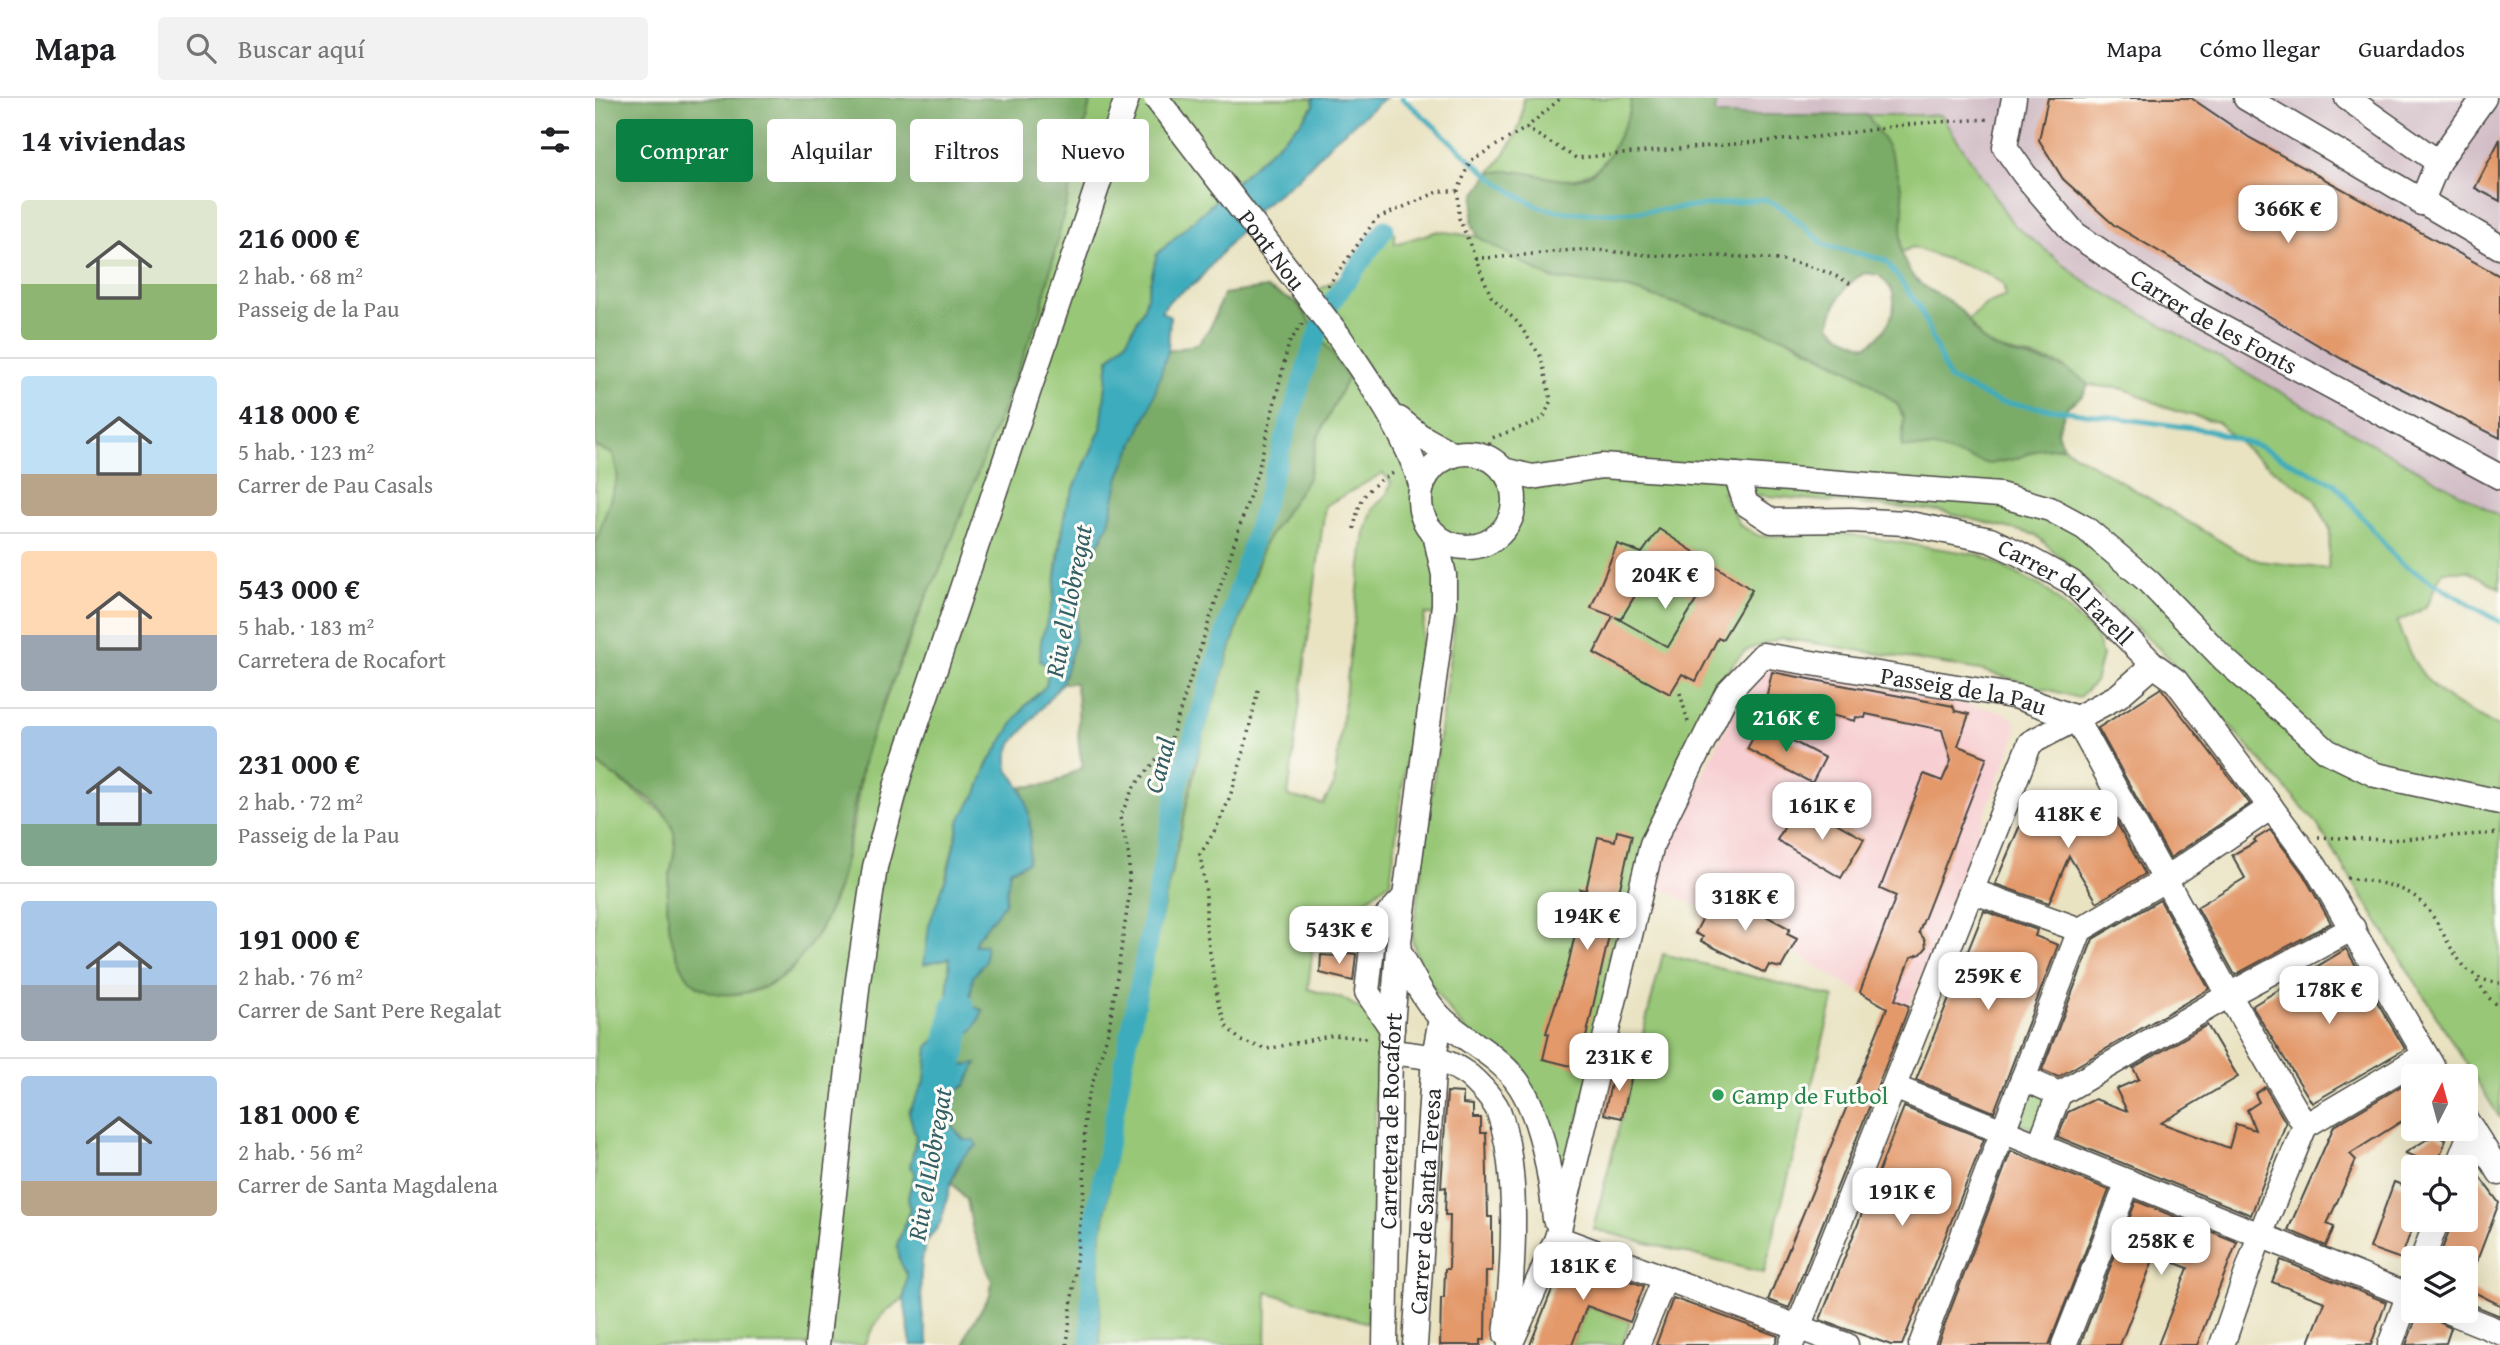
<!DOCTYPE html>
<html lang="es">
<head>
<meta charset="utf-8">
<style>
	:root { --surface:#fff; --page:#f2f2f2; --text:#202124; --muted:#757577; --line:#e0e0e0; --accent:#0b8043 }
	body { margin:0; font-family:"Gentium Book Plus",serif; background:var(--page); color:var(--text); height:100vh; display:flex; flex-direction:column; font-size:26px; white-space:nowrap }
	* { box-sizing:border-box; margin:0 }
	p { font-size:23px; color:var(--muted) }
	.icon { flex:none; width:38px; height:38px; fill:none; stroke:currentColor; stroke-width:2; stroke-linecap:round; stroke-linejoin:round }
	.map { position:relative; flex:1; overflow:hidden }
	.side { display:flex; flex-direction:column; background:var(--surface); width:595px }
	.side>* { flex:none }
	.top-card { position:absolute; left:21px; top:21px; width:665px; height:63px; display:flex; gap:14px }
	.needle { width:46px; rotate:6deg }
	.controls { position:absolute; left:1806px; top:966px; display:grid; gap:14px }
	.controls a { display:grid; place-items:center; width:77px; height:77px; border-radius:7px; background:var(--surface); box-shadow:0 7px 28px #0002; font-size:35px }
	.price { position:absolute; translate:-50% -60px; padding:0 16px; border-radius:14px; background:#fff; color:#222; font-size:23px; line-height:46px; filter:drop-shadow(0 2px 4px #0008) }
	.price::after { content:''; position:absolute; left:50%; top:42px; width:21px; height:16px; margin-left:-10px; background:inherit; clip-path:polygon(0 0,100% 0,50% 100%) }
	.price.selected { background:var(--accent); color:#fff }
	ul { padding:0; list-style:none }
	li { display:flex; align-items:center; gap:21px; height:175px; padding:0 21px }
	li+li { border-top:2px solid var(--line) }
	li span { display:grid; place-items:center; flex:none; width:196px; height:140px; border-radius:7px; color:#555 }
	li>.icon { margin-inline-start:auto }
	span .icon { width:84px; height:84px; fill:#fffc; stroke-width:1 }
	li b { font-size:30px }
	h2 { display:flex; justify-content:space-between; align-items:center; height:84px; padding:0 21px; font-size:30px }
	.pill { padding:0 24px; border-radius:7px; background:var(--surface); box-shadow:0 7px 28px #0002; font-size:24px; line-height:63px }
	.pill.selected { background:var(--accent); color:#fff }
	header { display:flex; align-items:center; gap:42px; box-sizing:border-box; height:98px; padding:0 35px; background:var(--surface); border-bottom:2px solid var(--line) }
	header strong { font-size:33px }
	nav { display:flex; gap:38px; margin-inline-start:auto; font-size:24px }
	.search { width:490px; height:63px; background:var(--page); display:flex; align-items:center; gap:18px; box-sizing:border-box; padding:0 24px; border-radius:7px; color:var(--muted); font-size:26px }
	main { display:flex; flex:1; min-height:0 }
	.map>svg:first-child { display:block }
</style>
</head>
<body>
<header>
<strong>Mapa</strong>
<div class="search"><svg class="icon" aria-label="search" viewBox="0 0 24 24"><circle cx="10" cy="10" r="6"/><path d="M15 15l6 6"/></svg>Buscar aquí</div>
<nav><a>Mapa</a><a>Cómo llegar</a><a>Guardados</a></nav>
</header>
<main>
<section class="side">
<h2>14 viviendas<svg class="icon" aria-label="filters" viewBox="0 0 24 24"><path d="M4 7h16M4 17h16"/><circle cx="9" cy="7" r="2"/><circle cx="15" cy="17" r="2"/></svg></h2>
<ul>
<li><span style="background:linear-gradient(#dfe7d0 60%,#8fb573 0)"><svg class="icon" aria-label="home" viewBox="0 0 24 24"><path d="M3 11l9-7 9 7M6 9v11h12V9"/></svg></span><div><b>216 000 €</b><p>2 hab. · 68 m²</p><p>Passeig de la Pau</p></div></li>
<li><span style="background:linear-gradient(#bfe0f5 70%,#b9a48a 0)"><svg class="icon" aria-label="home" viewBox="0 0 24 24"><path d="M3 11l9-7 9 7M6 9v11h12V9"/></svg></span><div><b>418 000 €</b><p>5 hab. · 123 m²</p><p>Carrer de Pau Casals</p></div></li>
<li><span style="background:linear-gradient(#ffd9b3 60%,#9aa5b1 0)"><svg class="icon" aria-label="home" viewBox="0 0 24 24"><path d="M3 11l9-7 9 7M6 9v11h12V9"/></svg></span><div><b>543 000 €</b><p>5 hab. · 183 m²</p><p>Carretera de Rocafort</p></div></li>
<li><span style="background:linear-gradient(#a9c7e8 70%,#7fa58c 0)"><svg class="icon" aria-label="home" viewBox="0 0 24 24"><path d="M3 11l9-7 9 7M6 9v11h12V9"/></svg></span><div><b>231 000 €</b><p>2 hab. · 72 m²</p><p>Passeig de la Pau</p></div></li>
<li><span style="background:linear-gradient(#a9c7e8 60%,#9aa5b1 0)"><svg class="icon" aria-label="home" viewBox="0 0 24 24"><path d="M3 11l9-7 9 7M6 9v11h12V9"/></svg></span><div><b>191 000 €</b><p>2 hab. · 76 m²</p><p>Carrer de Sant Pere Regalat</p></div></li>
<li><span style="background:linear-gradient(#a9c7e8 75%,#b9a48a 0)"><svg class="icon" aria-label="home" viewBox="0 0 24 24"><path d="M3 11l9-7 9 7M6 9v11h12V9"/></svg></span><div><b>181 000 €</b><p>2 hab. · 56 m²</p><p>Carrer de Santa Magdalena</p></div></li>
</ul>
</section>
<div class="map">
<svg width="1905" height="1247" viewBox="0 0 1905 1247">
	<rect width="100%" height="100%" fill="#fdfcf7"/>
	<filter id="ink" filterUnits="userSpaceOnUse"><feTurbulence type="fractalNoise" baseFrequency=".0143" numOctaves="2"/><feDisplacementMap in="SourceGraphic" scale="14" xChannelSelector="R" yChannelSelector="G"/><feConvolveMatrix kernelMatrix="1 2 1 2 8 2 1 2 1" color-interpolation-filters="sRGB"/></filter>
	<filter id="wash" filterUnits="userSpaceOnUse"><feTurbulence type="fractalNoise" baseFrequency=".00686" numOctaves="4" result="noise"/><feDisplacementMap in="SourceGraphic" scale="28" xChannelSelector="R" yChannelSelector="G"/><feGaussianBlur stdDeviation="1.57" result="paint"/><feColorMatrix in="noise" values="0 0 0 0 0 0 0 0 0 0 0 0 0 0 0 0 0 1.4 0 .05"/><feComposite in="paint" operator="in"/></filter>
	<g filter="url(#wash)">
		<rect width="100%" height="100%" fill="#e9e3c2"/>
		<!-- built -->
		<polygon fill="#f7cfd2" points="1183,568 1408,614 1419,621 1421,628 1420,640 1314,908 1296,901 1292,910 1201,856 1197,850 1111,804 1107,810 1062,789 1074,746 1144,602 1159,578"/>
		<!-- industrial -->
		<polygon fill="#d2bdc6" points="1122,0 1905,0 1905,418 1489,183 1418,126 1346,17 1119,17"/>
		<!-- green -->
		<g fill="#98c877" stroke="#627a51" stroke-width="2" fill-rule="evenodd">
			<path d="M496,0H718L719,7L705,25L562,156L549,210L532,242L514,261L506,331L471,408L465,441L458,503L446,543L454,569L451,588L430,608L392,668L382,695L365,721L330,865L355,859L352,901L342,940L333,949L330,982L314,1014L321,1040L315,1069L320,1074L313,1099L315,1111L302,1147L305,1163L312,1177L309,1201C289,1211 278,1227 269,1247H0V663L74,720L81,741L72,807L75,832L92,878L154,895L176,887L195,874L225,833L243,792L259,724L269,658L276,638L446,212Z"/>
			<path d="M928,0H1036L1037,12L1009,67L997,74L972,84L921,73L895,75C913,53 930,30 928,0Z"/>
			<path d="M1272,17H1346L1418,126L1489,183L1905,418V490L1873,473H1848C1827,509 1845,505 1802,524C1824,588 1847,600 1905,630V1020L1720,723L1571,557L1441,437L1344,413L1127,394L1145,427L1164,438H1196L1219,434L1250,436L1385,457L1450,490L1501,538L1507,558L1500,584L1483,600L1385,572L1187,540L1151,552L1139,564L1054,740L966,1093L956,1036L853,911L825,870L817,841L860,521L830,516L795,784L736,827L718,847L713,891L749,901L783,922L773,1225L672,1194L671,1247H505V1145L522,1043L563,833L608,636L669,446L713,380L722,341L752,279L702,205L750,176L784,127L800,136V146L843,133L883,139L955,180L1034,191L1188,238L1267,279L1293,297L1303,307L1309,321L1307,349L1340,350L1394,366L1420,361L1445,351L1468,349L1644,454L1664,463L1733,471L1735,431L1719,400L1657,356L1622,324L1577,312L1530,291L1493,287L1465,266L1401,251L1389,244L1373,222L1391,206L1411,198L1408,186L1391,175L1317,149L1306,155C1303,140 1308,127 1308,112C1308,77 1293,45 1272,17ZM788,375L796,384L792,396L778,411L770,435L739,687L728,706L693,698L730,408Z"/>
			<polygon points="0,348 18,356 23,378 0,447"/>
			<polygon points="1068,856 1239,899 1169,1175 998,1131"/>
			<polygon points="1433,990 1456,999 1443,1033 1420,1024"/>
			<polygon points="992,1208 1035,1224 1027,1247 977,1247"/>
		</g>
		<!-- forest -->
		<g fill="#7aac68" stroke="#526c4a" stroke-width="2" fill-rule="evenodd">
			<path d="M0,0H496L446,212L347,467L326,510L276,638C249,714 262,783 211,853C192,878 173,892 142,896C123,898 101,893 91,876C76,852 70,817 73,789C75,766 87,745 74,722C59,696 21,684 0,663V447L23,378L18,356L0,348Z"/>
			<path d="M1036,0H1122L1120,17H1272C1292,43 1306,72 1308,105C1310,135 1297,148 1317,177C1330,194 1350,197 1364,211C1378,224 1381,242 1400,250C1432,265 1467,259 1493,287L1488,297L1472,309L1462,334L1468,349L1445,351L1420,361L1394,366L1340,350L1307,349L1309,321L1303,307L1267,279L1201,243L1034,191L955,180L883,139L877,125L880,97L895,75C946,63 986,113 1020,46C1027,30 1037,17 1036,0ZM1270,175L1284,177C1289,182 1296,189 1298,195C1303,216 1288,240 1270,248L1245,237L1235,227C1238,206 1250,184 1270,175Z"/>
			<path d="M671,190L702,205L753,279L722,341L713,380L669,446L608,636L563,833L522,1043L505,1145V1247H370L373,1233L395,1197L397,1184L378,1133L372,1102L356,1084L371,1053L382,1048L378,1042H369C352,1025 352,1018 358,995L371,987L351,981C351,972 350,960 355,952C365,935 377,938 388,912L374,908L378,879L390,863L391,847H380L381,841L410,805L415,772L426,768L436,733L427,689L457,686L488,669C479,639 487,613 480,585H467L479,546L483,510L482,482L495,464L514,425L524,378L554,312L573,253L603,246L616,228L628,196Z"/>
		</g>
		<!-- water -->
		<path fill="#3eacbc" stroke="#346c74" stroke-width="2" d="M718,0H790L739,42L703,80L663,111L602,184L576,201L566,213L575,219L573,253L554,312L524,378L514,425L495,464L482,482L483,510L479,546L467,585L417,646L413,657V672C437,699 437,729 433,764L415,772L410,805L381,841L380,847H391L390,864L378,879L374,908L388,912L380,930L355,951L352,961L358,969L352,980L370,967L382,965L371,987L358,995C352,1018 352,1025 369,1042H379L382,1048C355,1061 355,1097 346,1123C342,1133 331,1140 329,1151C323,1179 326,1221 334,1247H316L309,1201L312,1177L305,1163L302,1147L315,1112L313,1099L320,1074L315,1069L321,1040L314,1014L330,982L333,949L342,940L352,901L355,860L329,866L334,827L353,774L365,721L382,695L392,668L415,630L430,608L451,588L454,569L445,563L446,543L458,503L471,408L506,331L514,261L532,242L549,210L562,156L705,25L719,8Z"/>
		<g fill="none" stroke-linecap="round" stroke-linejoin="round">
			<!-- stream -->
			<path stroke="#3eacbc" stroke-width="5" d="M807,0C852,36 889,82 941,107C980,126 1121,106 1170,101L1189,111L1230,147L1290,162L1324,208L1354,281L1403,304L1613,332L1665,349L1740,386L1805,465L1905,524"/>
			<!-- canal -->
			<polyline stroke="#3eacbc" stroke-width="19" points="495,1247 496,1137 582,691 717,250 736,205 790,131"/>
			<!-- river -->
			<polyline stroke="#3eacbc" stroke-width="33" points="344,1007 363,909"/>
		</g>
		<g id="blocks">
			<!-- building -->
			<g fill="#e3996b" fill-rule="evenodd">
				<polygon points="1453,0 1596,0 1655,40 1905,178 1905,340 1747,261 1519,127 1468,81 1444,42"/>
				<polygon points="1905,41 1905,103 1880,90"/>
				<path d="M1064,431L1157,492L1127,542L1123,540L1101,583L1087,576L1075,596L999,555L1018,518L996,510L1022,446L1047,455ZM1054,474L1102,501L1073,549L1020,519L1026,521Z"/>
				<polygon points="1177,574 1358,608 1360,613 1374,616 1363,648 1392,659 1324,834 1330,842 1331,850 1326,856 1316,859 1300,902 1314,908 1310,919 1194,1210 1173,1202 1292,910 1265,894 1301,798 1285,791 1329,676 1347,683 1356,663 1347,632 1271,616 1270,620 1261,619 1260,623 1171,601"/>
				<polygon points="1566,590 1655,706 1575,760 1503,630"/>
				<polygon points="1165,626 1230,660 1217,685 1152,651"/>
				<polygon points="1440,692 1450,696 1451,692 1472,700 1459,732 1508,700 1550,776 1502,804 1474,758 1454,805 1400,786"/>
				<polygon points="1215,710 1269,741 1246,780 1182,742 1196,718 1207,725"/>
				<polygon points="1675,732 1708,776 1736,825 1640,877 1602,809 1650,780 1637,757 1661,744 1659,742"/>
				<polygon points="1022,733 1037,737 984,970 948,961 954,936 951,935 973,867 981,832 976,831 985,791 991,792 1003,739 1020,743"/>
				<polygon points="1119,790 1195,831 1192,836 1202,841 1186,870 1174,867 1170,875 1106,843 1108,839 1100,835 1115,806 1111,804"/>
				<polygon points="1565,802 1614,891 1463,979 1447,972 1498,841"/>
				<polygon points="1389,813 1442,832 1440,838 1463,847 1399,1014 1321,982"/>
				<polygon points="1751,851 1810,951 1717,1005 1657,908"/>
				<polygon points="742,854 761,856 758,883 725,875 726,857 742,858"/>
				<polygon points="1612,927 1643,979 1566,1025 1634,1050 1641,1026 1660,1032 1652,1012 1664,1004 1660,996 1670,989 1691,1025 1656,1117 1463,1039 1473,1014 1500,1001 1532,1013 1521,991 1544,981 1538,970"/>
				<polygon points="1020,969 1038,973 1027,1020 1009,1016"/>
				<polygon points="1818,981 1818,1016 1755,1056 1761,1062 1732,1126 1739,1129 1731,1148 1693,1132 1739,1028"/>
				<polygon points="852,994 868,995 868,1006 878,1007 878,1020 886,1020 886,1035 891,1035 893,1119 897,1119 897,1173 891,1173 890,1242 886,1242 886,1247 845,1247 846,1200 849,1200 850,1171 854,1171 855,1117 850,1117 851,1089 846,1090"/>
				<polygon points="1309,1009 1389,1041 1307,1247 1296,1247 1225,1222"/>
				<polygon points="1839,1037 1851,1042 1842,1067 1810,1055"/>
				<polygon points="1416,1053 1514,1092 1454,1247 1342,1247"/>
				<polygon points="1878,1070 1904,1105 1872,1189 1871,1160 1844,1160 1858,1122 1871,1122 1871,1089"/>
				<polygon points="1799,1084 1818,1091 1818,1127 1806,1161 1775,1150"/>
				<polygon points="1541,1103 1642,1144 1602,1247 1563,1247 1593,1170 1560,1157 1525,1247 1485,1247"/>
				<polygon points="970,1159 1049,1188 1035,1224 992,1208 977,1247 935,1247"/>
				<polygon points="1686,1162 1791,1204 1776,1247 1713,1247 1730,1204 1677,1184"/>
				<polygon points="1871,1190 1905,1207 1905,1218 1871,1204"/>
				<polygon points="1078,1200 1183,1238 1180,1247 1061,1247"/>
				<polygon points="1824,1213 1838,1215 1842,1223 1856,1230 1851,1245 1811,1247"/>
			</g>
		</g>
	</g>
	<g filter="url(#ink)">
		<use href="#blocks" fill-opacity="0" stroke="#484742" stroke-width="2"/>
		<g fill="none" stroke-linecap="round" stroke-linejoin="round">
			<!-- minor casing -->
			<g stroke="#484742" stroke-width="27">
				<g id="minor">
					<path id="s1" d="M1419,0L1410,49L1429,76L1480,136L1587,208L1905,379"/>
					<polyline points="1651,0 1905,149"/>
					<polyline points="1752,0 1843,64"/>
					<polyline points="1826,105 1843,64 1889,0"/>
					<path d="M743,237C776,286 809,331 827,389"/>
					<polyline points="804,321 825,338 859,357"/>
					<circle cx="872" cy="402" r="47"/>
					<polyline points="908,372 937,379 1007,368 1141,377 1405,397 1455,411 1490,430 1553,483 1630,562 1732,653 1781,677 1905,704"/>
					<path id="s2" d="M1141,377L1151,406L1177,423L1256,422L1310,425L1395,442L1423,455L1476,484L1559,567L1581,583L1720,768L1843,978"/>
					<polyline points="1377,793 1485,832"/>
					<path d="M803,851C815,874 828,901 846,920C869,942 900,955 921,982C947,1017 956,1079 960,1121"/>
					<polyline points="797,931 772,894 779,832 808,801"/>
					<path d="M795,954C820,957 845,958 867,973C878,979 898,1001 903,1012C926,1073 918,1174 911,1237"/>
					<polyline points="1428,980 1464,996 1444,1048"/>
					<polyline points="1299,989 1818,1199"/>
					<polyline points="1464,996 1634,897 1758,830"/>
					<polyline points="1871,1022 1905,1075"/>
					<polyline points="1862,1069 1877,1031"/>
					<polyline points="962,1140 1251,1247"/>
					<polyline points="1828,1160 1842,1122"/>
					<polyline points="1853,1213 1905,1234"/>
					<polyline points="222,1247 263,882 280,769 304,678 532,0"/>
					<path id="s3" d="M790,1247L795,954L803,851L849,507V477L840,436"/>
					<path id="s4" d="M820,1247L839,959L846,920"/>
					<path id="s5" d="M915,1247L962,1140L1057,746L1132,595L1168,557L1423,599L1481,620L1634,897L1710,1028"/>
					<polyline points="1042,1247 1070,1180"/>
					<polyline points="1196,1247 1435,645 1523,598 1559,567"/>
					<polyline points="1326,1247 1485,832 1571,781 1676,709"/>
					<polyline points="1469,1247 1533,1084"/>
					<polyline points="1627,1247 1665,1137 1710,1028 1830,957"/>
					<polyline points="1795,1247 1818,1185"/>
				</g>
			</g>
			<!-- path -->
			<g stroke="#484742" stroke-width="3.5" stroke-dasharray="2 5" stroke-linecap="butt">
				<polyline points="931,30 981,60 1231,38 1325,25 1394,21"/>
				<path d="M880,160C914,160 947,154 981,152C1013,151 1045,158 1077,158C1139,159 1205,154 1259,188"/>
				<polyline points="733,188 781,121 845,93 863,93"/>
				<polyline points="888,358 897,340 948,321 956,302 946,259 923,225 896,198 864,120 863,93 875,63 931,30 966,0"/>
				<path d="M759,431C764,398 772,389 802,373"/>
				<path d="M663,592C649,650 640,707 605,756L611,795V830L623,904L632,929L646,943L672,951L739,937L776,941"/>
				<polyline points="1085,595 1093,624"/>
				<polyline points="1723,739 1791,742 1905,735"/>
				<path d="M1752,780C1773,783 1797,785 1816,796C1854,820 1853,882 1905,885"/>
				<polyline points="1882,883 1894,900 1905,909"/>
				<polyline points="472,1247 489,1088 490,1010 514,931 534,799 534,759 525,719 538,690 574,647 664,369 694,245 709,223"/>
			</g>
			<!-- minor -->
			<use href="#minor" stroke="#fff" stroke-width="24"/>
			<!-- minor-bridge casing -->
			<g stroke="#484742" stroke-width="27" stroke-linecap="butt">
				<g id="minor-bridge">
					<path id="s6" d="M561,0L743,237"/>
				</g>
			</g>
			<!-- minor-bridge -->
			<use href="#minor-bridge" stroke="#fff" stroke-width="24"/>
		</g>
	</g>
	<!-- markers -->
	<circle fill="#2e9e5b" stroke="#fdfcf7" stroke-width="2.5" cx="1123" cy="997" r="7"/>
	<g text-anchor="middle" dominant-baseline="central" stroke-width="6" stroke-linejoin="round" paint-order="stroke">
		<!-- street labels -->
		<g font-size="24" fill="#2b2b2b" stroke="#fdfcf7">
			<text stroke="none"><textPath href="#s6" startOffset="191">Pont Nou</textPath></text>
			<text stroke="none"><textPath href="#s1" startOffset="326">Carrer de les Fonts</textPath></text>
			<text stroke="none"><textPath href="#s2" startOffset="374">Carrer del Farell</textPath></text>
			<text stroke="none"><textPath href="#s5" startOffset="947">Passeig de la Pau</textPath></text>
			<text stroke="none"><textPath href="#s3" startOffset="224">Carretera de Rocafort</textPath></text>
			<text stroke="none"><textPath href="#s4" startOffset="144">Carrer de Santa Teresa</textPath></text>
		</g>
		<!-- leisure labels -->
		<g font-size="24" fill="#27864d" stroke="#fdfcf7" text-anchor="start">
			<text x="1137" y="997">Camp de Futbol</text>
		</g>
		<!-- water labels -->
		<g font-size="26" font-style="italic" fill="#335f65" stroke="#fdfcf7">
			<text transform="translate(473 503) rotate(-79)">Riu el Llobregat</text>
			<text transform="translate(564 667) rotate(-75)">Canal</text>
			<text transform="translate(334 1066) rotate(-80)">Riu el Llobregat</text>
		</g>
	</g>
</svg>
<div class="controls">
<a><svg class="needle" viewBox="-14 -14 28 28"><path d="M0-13l5 13h-10z" fill="#e53935"/><path d="M0 13l5-13h-10z" fill="#757577"/></svg></a>
<a><svg class="icon" aria-label="locate" viewBox="0 0 24 24"><circle cx="12" cy="12" r="6"/><path d="M12 2v4M12 18v4M2 12h4M18 12h4"/></svg></a>
<a><svg class="icon" aria-label="layers" viewBox="0 0 24 24"><path d="M12 4l9 5-9 5-9-5zM3 14l9 5 9-5"/></svg></a>
</div>
<b class="price" style="left:1693px;top:147px">366K €</b>
<b class="price" style="left:1070px;top:513px">204K €</b>
<b class="price selected" style="left:1191px;top:656px">216K €</b>
<b class="price" style="left:1227px;top:744px">161K €</b>
<b class="price" style="left:1473px;top:752px">418K €</b>
<b class="price" style="left:1150px;top:835px">318K €</b>
<b class="price" style="left:992px;top:854px">194K €</b>
<b class="price" style="left:744px;top:868px">543K €</b>
<b class="price" style="left:1393px;top:914px">259K €</b>
<b class="price" style="left:1734px;top:928px">178K €</b>
<b class="price" style="left:1024px;top:995px">231K €</b>
<b class="price" style="left:1307px;top:1130px">191K €</b>
<b class="price" style="left:1566px;top:1179px">258K €</b>
<b class="price" style="left:988px;top:1204px">181K €</b>
<div class="top-card">
<a class="pill selected">Comprar</a>
<a class="pill">Alquilar</a>
<a class="pill">Filtros</a>
<a class="pill">Nuevo</a>
</div>
</div>
</main>
</body>
</html>
